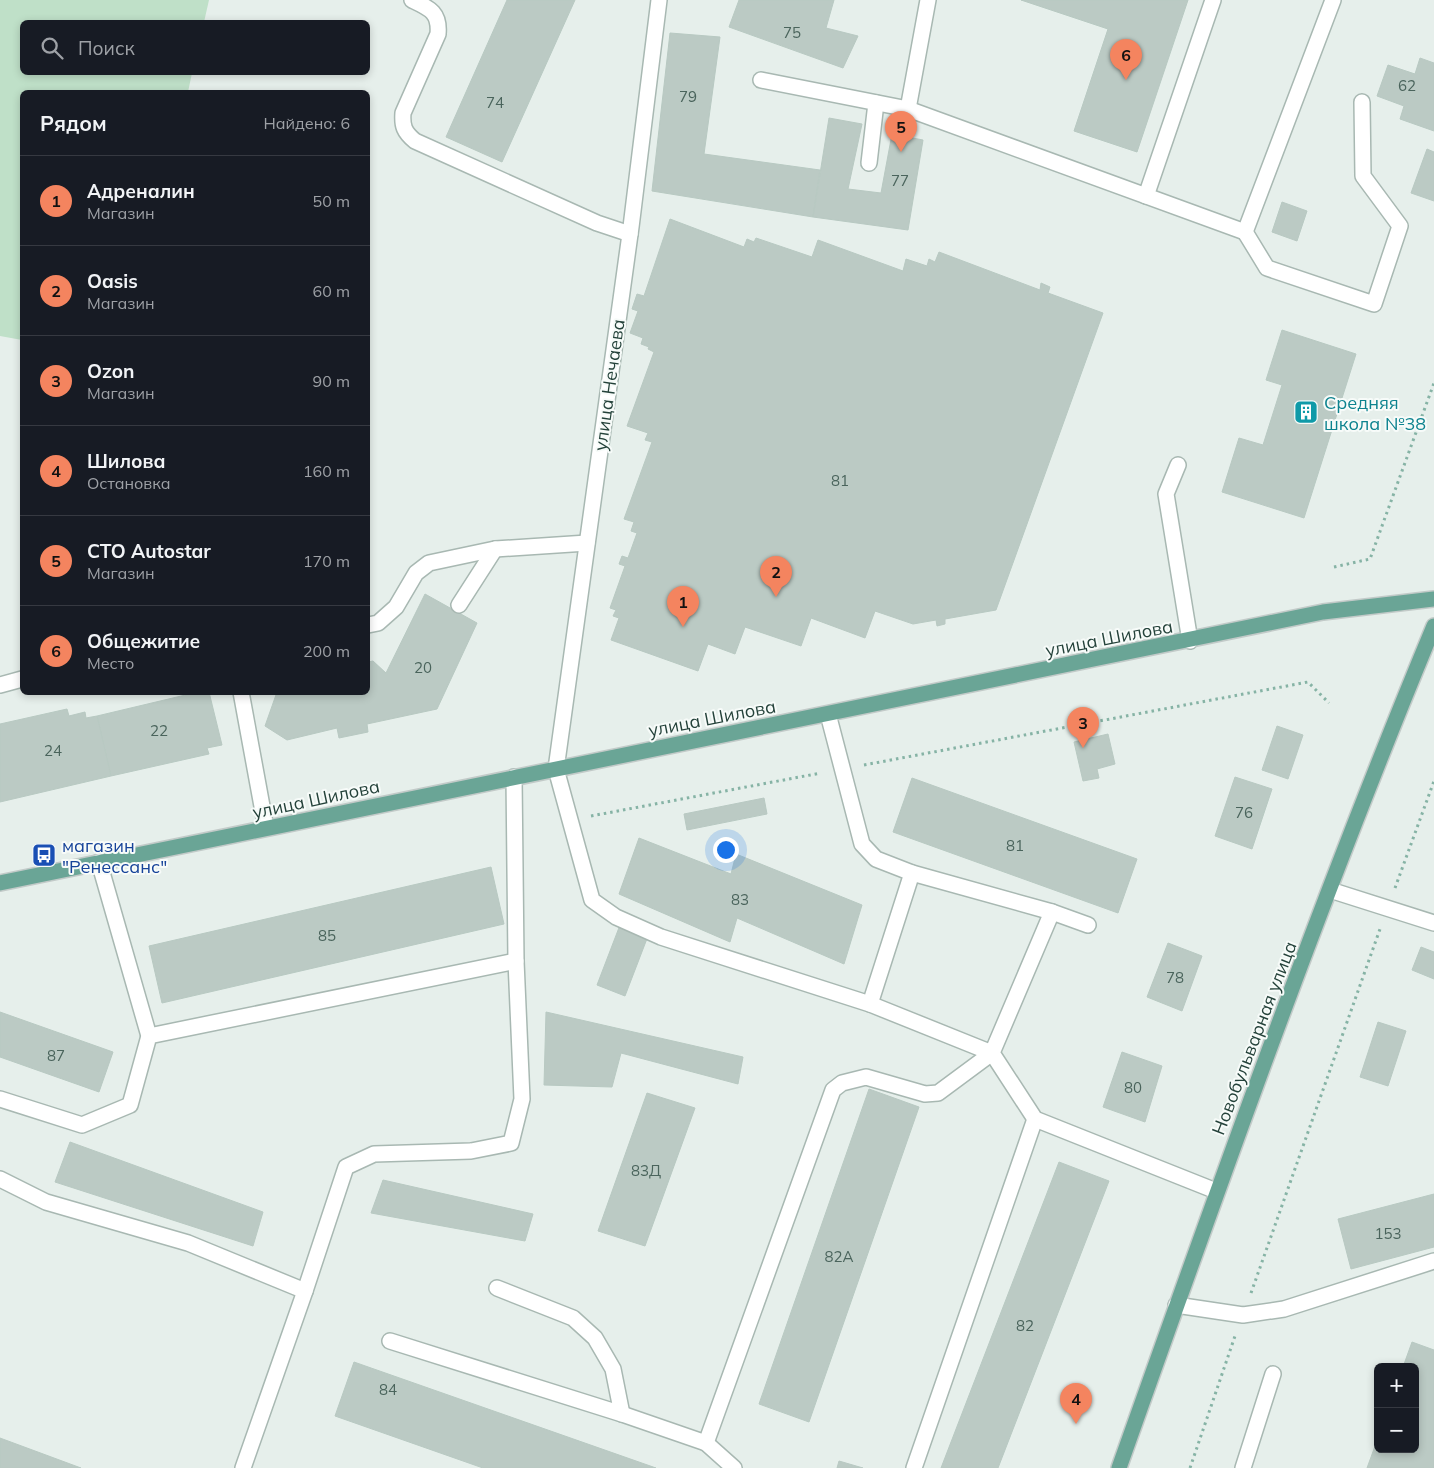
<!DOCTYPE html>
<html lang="ru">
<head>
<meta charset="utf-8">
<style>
	:root { --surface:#171b24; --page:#20242c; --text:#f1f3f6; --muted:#9ea1a6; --line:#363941; --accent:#f4845f }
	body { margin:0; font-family:Mulish,sans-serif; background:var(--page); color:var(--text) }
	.controls { position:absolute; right:15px; bottom:15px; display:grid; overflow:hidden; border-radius:8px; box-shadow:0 2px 8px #0003 }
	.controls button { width:45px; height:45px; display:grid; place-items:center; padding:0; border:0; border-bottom:1px solid var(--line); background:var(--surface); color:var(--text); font:25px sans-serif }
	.you { position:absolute; left:725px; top:849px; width:18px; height:18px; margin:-12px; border:4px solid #fff; border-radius:50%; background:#1a73e8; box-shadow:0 0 0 8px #1a73e833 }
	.badge { display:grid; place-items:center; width:32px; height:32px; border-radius:50%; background:var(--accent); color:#111; font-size:16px; font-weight:700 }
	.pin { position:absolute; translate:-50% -41px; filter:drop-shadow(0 1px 2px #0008) }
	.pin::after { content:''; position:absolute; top:26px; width:18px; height:15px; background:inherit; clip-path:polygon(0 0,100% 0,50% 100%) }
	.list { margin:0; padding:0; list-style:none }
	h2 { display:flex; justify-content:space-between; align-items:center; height:65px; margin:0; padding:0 20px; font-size:21px }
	h2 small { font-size:16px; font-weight:400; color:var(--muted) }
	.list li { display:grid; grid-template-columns:32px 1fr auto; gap:15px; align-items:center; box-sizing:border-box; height:90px; padding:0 20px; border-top:1px solid var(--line) }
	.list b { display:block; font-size:19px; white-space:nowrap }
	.list p { margin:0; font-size:16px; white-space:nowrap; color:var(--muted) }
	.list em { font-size:16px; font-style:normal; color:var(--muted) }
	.icon { flex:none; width:28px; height:28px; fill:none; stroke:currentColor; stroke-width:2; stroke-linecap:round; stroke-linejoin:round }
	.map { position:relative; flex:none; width:1434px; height:1468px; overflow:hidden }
	.search { position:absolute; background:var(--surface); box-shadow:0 2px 8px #0003; left:20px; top:20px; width:350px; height:55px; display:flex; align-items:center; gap:12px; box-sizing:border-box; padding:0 18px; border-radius:8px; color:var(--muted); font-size:19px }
	.panel { position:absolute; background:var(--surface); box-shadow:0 2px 8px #0003; left:20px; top:90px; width:350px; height:605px; border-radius:8px }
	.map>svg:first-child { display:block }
</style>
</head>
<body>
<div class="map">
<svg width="1434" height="1468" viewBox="0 0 1434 1468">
	<rect width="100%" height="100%" fill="#e6efeb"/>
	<path fill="#bfe0c8" d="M0,0h209l-5,22h-182v50l170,1 -4,19h-166v248l-22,-4z"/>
	<g fill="#bbcac4" stroke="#b8c9c2">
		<path d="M507,0h68l-73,162 -56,-25z"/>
		<path d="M739,0h95l-8,28 32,8 -15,32 -114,-41z"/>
		<path d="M1021,0h167l-51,152 -63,-21 34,-102z"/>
		<path d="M670,33l50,4 -16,117 116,16 -7,47 -161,-26z"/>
		<path d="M1420,58l14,5v68l-34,-12 4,-13 -27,-10 11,-31 27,9z"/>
		<path d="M829,118l33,6 -14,65 33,4 11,-59 31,6 -15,90 -95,-13z"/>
		<path d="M1427,149l7,3v49l-23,-8z"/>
		<path d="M1282,202l25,9 -10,30 -25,-9z"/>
		<path d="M670,219l74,28 3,-8 7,3 2,-4 56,19 6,-17 85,31 3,-12 21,7 2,-7 6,3 4,-10 101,38 1,-7 9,4 -2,6 55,20 -107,297 -51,9v5l-8,2 -1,-6 -23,4 -38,-13 -10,27 -54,-20 -10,28 -56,-19 -10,27 -27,-10 -10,27 -87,-31 8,-22 -6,-2 3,-6 -6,-2 15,-42 -6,-2 3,-8 6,2 9,-25 -6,-2 3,-9 -10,-3 28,-77 -7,-2 3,-7 -21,-7 27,-74 -6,-3 1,-2 -8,-3 2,-6 -13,-5 8,-22 -6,-2 5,-15 7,2z"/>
		<path d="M1282,330l74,24 -52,164 -82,-26 17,-54 24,7 19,-60 -16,-5z"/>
		<path d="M425,594l52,29 -40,86 -70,15 1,8 -29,6 -2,-10 -50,12 -22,-14 12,-34h91v-30l5,-1 13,12z"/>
		<path d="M198,692h11l13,53 -15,3 2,6 -98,22 -14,-60z"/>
		<path d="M67,709l2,7 16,-4 1,6 11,-2 14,60 -111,26v-78z"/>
		<path d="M1277,726l26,9 -15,44 -26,-9z"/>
		<path d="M1108,734l7,30 -18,5 2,9 -16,3 -9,-39z"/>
		<path d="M1235,777l37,12 -20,60 -37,-13z"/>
		<path d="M912,778l225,81 -19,54 -225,-81z"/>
		<path d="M764,798l3,16 -80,16 -3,-16z"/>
		<path d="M639,838l92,36 5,-20 126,51 -18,59 -107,-46 -7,24 -111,-48z"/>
		<path d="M491,867l13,57 -342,79 -13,-57z"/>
		<path d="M620,925l28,11 -23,60 -28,-11z"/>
		<path d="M1168,943l34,13 -20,55 -35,-14z"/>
		<path d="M1421,947l13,5v27l-22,-9z"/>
		<path d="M0,1012l113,40 -14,40 -99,-35z"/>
		<path d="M546,1012l197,45 -5,27 -117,-31 -9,34 -68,-2z"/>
		<path d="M1378,1022l28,9 -18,55 -28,-9z"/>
		<path d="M1122,1052l40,14 -17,56 -42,-15z"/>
		<path d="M869,1089l50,18 -110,315 -50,-18z"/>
		<path d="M647,1093l48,15 -50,138 -47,-15z"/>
		<path d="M70,1142l193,70 -10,34 -198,-64z"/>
		<path d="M1059,1162l50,19 -111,287h-57z"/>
		<path d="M383,1180l150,34 -8,27 -154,-28z"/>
		<path d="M1434,1194v53l-83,22 -13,-50z"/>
		<path d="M1412,1342l22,8v118h-67l11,-30v11h37v-82h-12z"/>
		<path d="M354,1362l302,106h-173l-148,-52z"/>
		<path d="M0,1438l81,30h-81z"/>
		<path d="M839,1461l24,7h-26z"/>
	</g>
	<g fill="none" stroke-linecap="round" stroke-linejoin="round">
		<g stroke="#a8b8b2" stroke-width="18">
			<g id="minor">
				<path d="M412,0c17,8 28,12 26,34l-35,79c-1,13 1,19 12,28l182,82 33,11"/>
				<path d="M659,0l-28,227 -75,542 36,131 24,17 45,20 209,67 42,-131"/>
				<path d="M761,80l147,29 337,123 88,-232"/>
				<path d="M908,109l20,-109"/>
				<path d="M869,163l7,-60"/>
				<path d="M1146,196l67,-196"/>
				<path d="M1245,232l22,36 107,36 26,-78 -37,-50 -1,-74"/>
				<path d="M1178,465l-12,29 24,147"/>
				<path d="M459,605l36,-56"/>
				<path d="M368,625l10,-2 18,-16 20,-34 13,-10 66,-14 92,-6"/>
				<path d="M0,685l22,-6"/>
				<path d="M241,692l25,136"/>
				<path d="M828,714l34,130 14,15 36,14 140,39 36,13"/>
				<path d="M99,862l50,174"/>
				<path d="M1330,890l104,33"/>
				<path d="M1052,912l-60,141 43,66 181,72"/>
				<path d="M870,1004l122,49"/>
				<path d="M0,1099l82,26 48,-20 19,-69 367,-75"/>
				<path d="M0,1179l46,23 142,41 117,48"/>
				<path d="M497,1288l76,30 22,20 18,31 9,45"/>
				<path d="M1176,1305l67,10 41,-6 150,-48"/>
				<path d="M390,1341l232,73 84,29 28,25"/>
				<path d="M706,1443l127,-353 9,-7 24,-6 59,17 13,-1 54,-40"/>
				<path d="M243,1468l62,-177 41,-124 28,-13 97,-3 40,-8 11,-44 -6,-138 -2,-184"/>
				<path d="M914,1468l121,-349"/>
				<path d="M1243,1468l30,-94"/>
			</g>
		</g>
		<g stroke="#c2cac8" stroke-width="18">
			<g id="major">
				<path d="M0,883l1323,-271 111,-13"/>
				<path d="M1119,1468c100,-282 200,-565 315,-842"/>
			</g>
		</g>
		<g stroke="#86b3a5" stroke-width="3" stroke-dasharray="2.5 4" stroke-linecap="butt">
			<path d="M1334,567l36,-8 64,-176"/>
			<path d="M864,765l444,-83 21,21"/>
			<path d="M591,816l230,-43"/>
			<path d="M1395,888l39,-107"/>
			<path d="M1251,1293l129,-364"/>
			<path d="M1190,1468l45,-132"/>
		</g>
		<use href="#minor" stroke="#fff" stroke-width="15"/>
		<use href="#major" stroke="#6aa596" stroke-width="15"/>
	</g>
	<defs>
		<g id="building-square" transform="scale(1.25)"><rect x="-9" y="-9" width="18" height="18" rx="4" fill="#0f9aa8" stroke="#f7fbf9"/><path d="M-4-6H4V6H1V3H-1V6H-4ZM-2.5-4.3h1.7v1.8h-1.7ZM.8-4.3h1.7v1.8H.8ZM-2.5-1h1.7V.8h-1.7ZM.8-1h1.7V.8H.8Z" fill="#fff"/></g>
		<g id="bus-square" transform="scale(1.25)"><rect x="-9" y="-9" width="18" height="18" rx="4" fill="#1a4fb4" stroke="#f7fbf9"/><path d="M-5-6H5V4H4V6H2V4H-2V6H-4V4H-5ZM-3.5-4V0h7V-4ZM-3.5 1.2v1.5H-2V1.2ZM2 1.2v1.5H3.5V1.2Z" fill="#fff"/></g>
	</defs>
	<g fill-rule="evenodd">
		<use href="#building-square" x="1306" y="412"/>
		<use href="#bus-square" x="44" y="855"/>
	</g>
	<g text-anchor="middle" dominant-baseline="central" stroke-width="4" stroke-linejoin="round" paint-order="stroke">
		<g font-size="15" fill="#4a645c">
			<text x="792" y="32">75</text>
			<text x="1407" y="85">62</text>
			<text x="688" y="96">79</text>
			<text x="495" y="102">74</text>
			<text x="900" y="180">77</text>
			<text x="840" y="480">81</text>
			<text x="423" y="667">20</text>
			<text x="159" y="730">22</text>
			<text x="53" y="750">24</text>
			<text x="1244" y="812">76</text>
			<text x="1015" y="845">81</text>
			<text x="740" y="899">83</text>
			<text x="327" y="935">85</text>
			<text x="1175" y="977">78</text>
			<text x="56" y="1055">87</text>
			<text x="1133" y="1087">80</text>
			<text x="646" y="1170">83Д</text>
			<text x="1388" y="1233">153</text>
			<text x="839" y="1256">82А</text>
			<text x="1025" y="1325">82</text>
			<text x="388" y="1389">84</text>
		</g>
		<g font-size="18" fill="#24423a" stroke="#f7fbf9">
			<text transform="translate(609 385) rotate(-82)">улица Нечаева</text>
			<text transform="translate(1109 638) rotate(-11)">улица Шилова</text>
			<text transform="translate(712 718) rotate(-11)">улица Шилова</text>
			<text transform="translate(316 799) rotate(-12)">улица Шилова</text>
			<text transform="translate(1254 1038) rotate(-69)">Новобульварная улица</text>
		</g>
		<g font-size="18" fill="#0d838f" stroke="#f7fbf9" text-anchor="start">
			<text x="1324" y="402">Средняя<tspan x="1324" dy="21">школа №38</tspan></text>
		</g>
		<g font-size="18" fill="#164399" stroke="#f7fbf9" text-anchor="start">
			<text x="62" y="845">магазин<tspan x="62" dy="21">"Ренессанс"</tspan></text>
		</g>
	</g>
</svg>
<div class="controls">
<button>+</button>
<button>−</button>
</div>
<div class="you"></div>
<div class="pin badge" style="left:683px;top:627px">1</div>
<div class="pin badge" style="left:776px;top:597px">2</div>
<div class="pin badge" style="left:1083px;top:748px">3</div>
<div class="pin badge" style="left:1076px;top:1424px">4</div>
<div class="pin badge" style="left:901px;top:152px">5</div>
<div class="pin badge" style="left:1126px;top:80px">6</div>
<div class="search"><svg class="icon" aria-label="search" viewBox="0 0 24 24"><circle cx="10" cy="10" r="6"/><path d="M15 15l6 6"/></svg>Поиск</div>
<section class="panel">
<h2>Рядом<small>Найдено: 6</small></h2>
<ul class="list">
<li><span class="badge">1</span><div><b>Адреналин</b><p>Магазин</p></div><em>50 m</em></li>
<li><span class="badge">2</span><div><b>Oasis</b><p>Магазин</p></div><em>60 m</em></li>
<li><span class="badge">3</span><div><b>Ozon</b><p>Магазин</p></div><em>90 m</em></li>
<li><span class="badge">4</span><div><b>Шилова</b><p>Остановка</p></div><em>160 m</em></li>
<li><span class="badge">5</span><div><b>СТО Autostar</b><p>Магазин</p></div><em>170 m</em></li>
<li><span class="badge">6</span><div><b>Общежитие</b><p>Место</p></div><em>200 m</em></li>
</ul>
</section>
</div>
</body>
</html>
